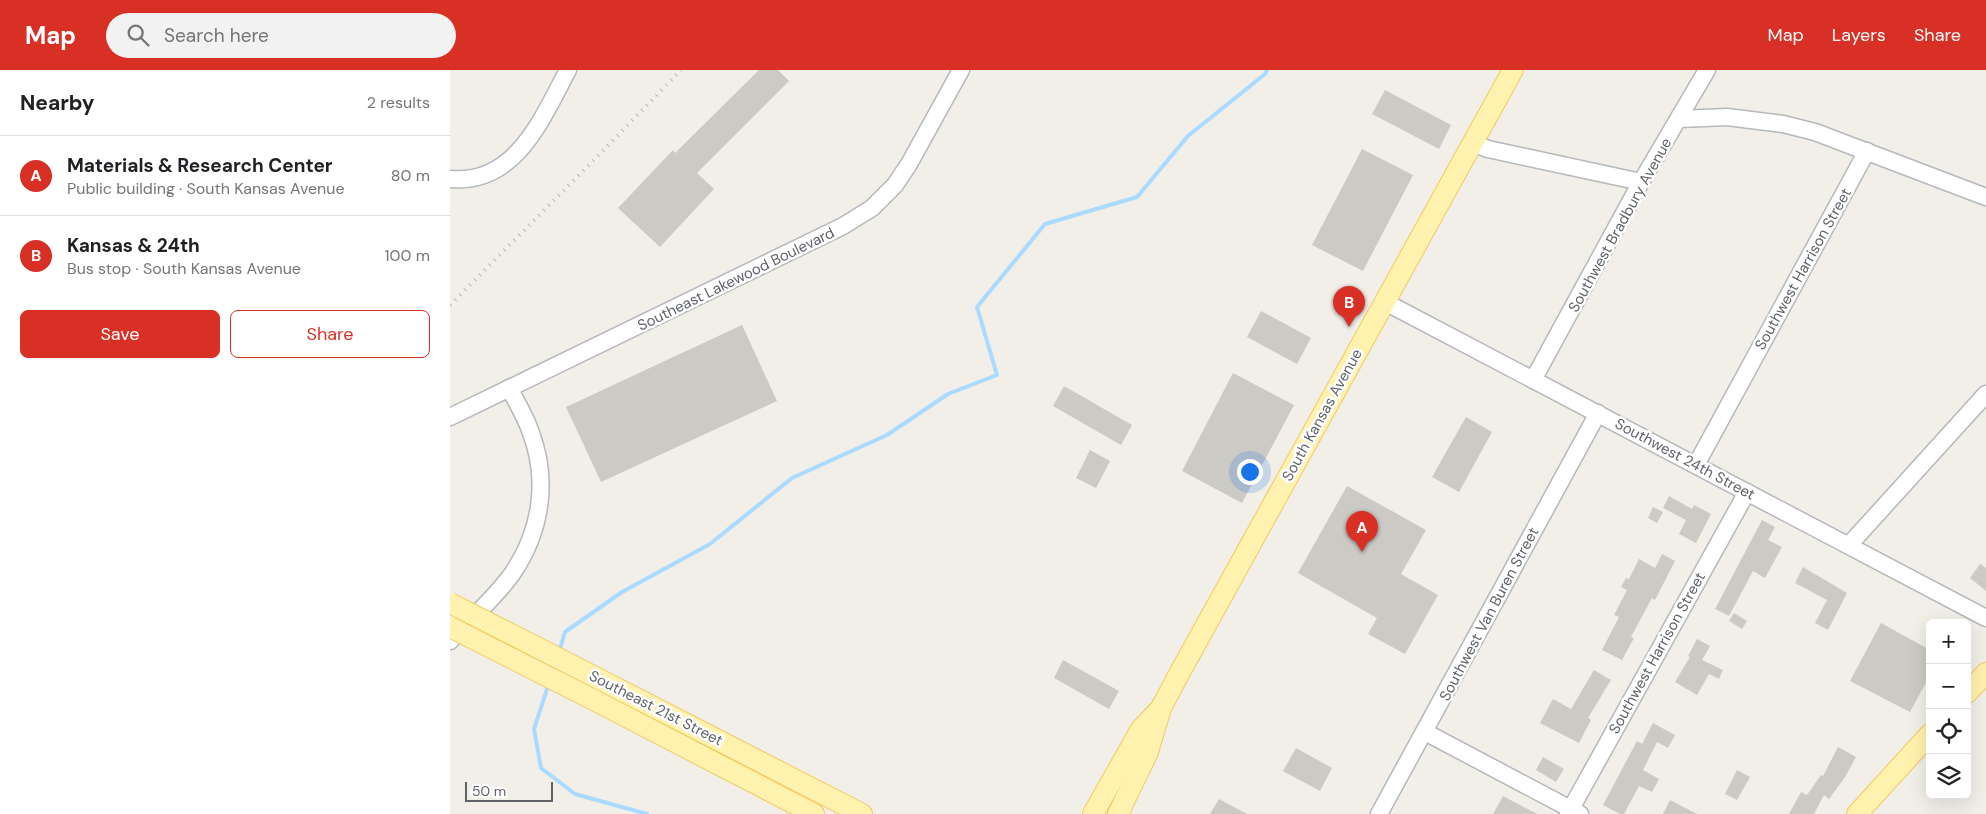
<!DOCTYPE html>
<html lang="en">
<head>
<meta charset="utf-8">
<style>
	:root { --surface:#fff; --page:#f2f2f2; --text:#202124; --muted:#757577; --line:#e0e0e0; --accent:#d93025 }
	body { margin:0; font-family:"DM Sans",sans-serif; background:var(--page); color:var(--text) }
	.controls { position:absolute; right:15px; bottom:15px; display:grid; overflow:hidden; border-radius:8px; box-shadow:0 5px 20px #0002 }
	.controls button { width:45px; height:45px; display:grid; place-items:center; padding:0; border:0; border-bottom:1px solid var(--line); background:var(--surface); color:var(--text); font:25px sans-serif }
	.scale { position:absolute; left:15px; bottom:12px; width:88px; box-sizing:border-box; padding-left:5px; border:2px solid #5f6368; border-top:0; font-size:14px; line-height:18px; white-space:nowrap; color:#5f6368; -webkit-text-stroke:4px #fff; paint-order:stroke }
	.you { position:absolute; left:799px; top:401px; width:18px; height:18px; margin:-12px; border:4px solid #fff; border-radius:50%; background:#1a73e8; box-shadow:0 0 0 8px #1a73e833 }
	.badge { display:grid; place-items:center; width:32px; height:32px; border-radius:50%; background:var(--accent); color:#fff; font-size:16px; font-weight:700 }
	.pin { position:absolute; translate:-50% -41px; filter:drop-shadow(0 1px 2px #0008) }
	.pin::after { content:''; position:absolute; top:26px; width:18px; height:15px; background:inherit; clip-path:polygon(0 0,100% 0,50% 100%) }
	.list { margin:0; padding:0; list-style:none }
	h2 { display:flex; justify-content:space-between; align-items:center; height:65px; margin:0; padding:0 20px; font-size:21px }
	h2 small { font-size:16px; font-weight:400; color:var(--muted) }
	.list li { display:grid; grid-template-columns:32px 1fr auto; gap:15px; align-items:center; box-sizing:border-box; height:80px; padding:0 20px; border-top:1px solid var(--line) }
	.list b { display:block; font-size:19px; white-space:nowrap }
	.list p { margin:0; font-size:16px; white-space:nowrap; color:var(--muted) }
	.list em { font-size:16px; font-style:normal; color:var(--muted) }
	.actions { display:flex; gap:10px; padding:15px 20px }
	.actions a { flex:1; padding:11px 0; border:1px solid var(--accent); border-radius:8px; text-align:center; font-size:18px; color:var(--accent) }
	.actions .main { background:var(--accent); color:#fff }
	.icon { flex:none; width:28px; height:28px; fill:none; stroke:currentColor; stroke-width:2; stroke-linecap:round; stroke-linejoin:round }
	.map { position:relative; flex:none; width:1536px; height:744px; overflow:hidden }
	header { display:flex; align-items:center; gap:30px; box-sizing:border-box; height:70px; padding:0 25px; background:var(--accent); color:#fff }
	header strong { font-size:24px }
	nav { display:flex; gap:28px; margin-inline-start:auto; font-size:18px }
	.search { width:350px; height:45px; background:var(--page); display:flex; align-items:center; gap:12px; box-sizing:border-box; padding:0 18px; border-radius:28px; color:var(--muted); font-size:19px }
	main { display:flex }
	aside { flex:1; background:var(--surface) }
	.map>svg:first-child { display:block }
</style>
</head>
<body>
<header>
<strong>Map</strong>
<div class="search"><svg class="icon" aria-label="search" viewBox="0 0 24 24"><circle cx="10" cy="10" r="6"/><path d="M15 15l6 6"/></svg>Search here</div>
<nav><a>Map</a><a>Layers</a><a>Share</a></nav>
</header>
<main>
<aside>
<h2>Nearby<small>2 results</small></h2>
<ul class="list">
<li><span class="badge">A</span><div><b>Materials &amp; Research Center</b><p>Public building · South Kansas Avenue</p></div><em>80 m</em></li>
<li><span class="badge">B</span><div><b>Kansas &amp; 24th</b><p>Bus stop · South Kansas Avenue</p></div><em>100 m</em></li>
</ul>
<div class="actions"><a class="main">Save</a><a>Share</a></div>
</aside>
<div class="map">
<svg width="1536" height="744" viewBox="0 0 1536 744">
	<rect width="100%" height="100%" fill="#f1efe8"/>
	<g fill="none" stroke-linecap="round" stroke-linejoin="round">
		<g stroke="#aadaff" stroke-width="4">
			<path d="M109,582l6,-20 57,-40 88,-48 82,-66 95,-43 61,-41 49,-19 -20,-68 68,-83 92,-27 51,-61 77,-62 2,-4"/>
			<path d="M99,613l-15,46 7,39 34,26 72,20"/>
		</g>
	</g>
	<g fill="#cccac5">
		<path d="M309,0h19l11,11 -92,92 17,16 -54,58 -42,-39 55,-58 2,3z"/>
		<path d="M935,20l66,35 -12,24 -67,-35z"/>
		<path d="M912,79l51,26 -50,96 -51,-26z"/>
		<path d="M811,241l50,27 -14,26 -50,-27z"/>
		<path d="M292,255l35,76 -176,81 -35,-75z"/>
		<path d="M783,303l61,32 -52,98 -60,-32z"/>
		<path d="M614,316l68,39 -11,20 -68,-39z"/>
		<path d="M1016,347l26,15 -33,60 -27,-15z"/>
		<path d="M640,380l20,11 -14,27 -20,-10z"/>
		<path d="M897,416l79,44 -25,44 37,21 -33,59 -37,-20 9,-16 -79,-45z"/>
		<path d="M1219,426l23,13 2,-4 17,9 -15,29 -17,-9 7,-14 -23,-12z"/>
		<path d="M1203,437l10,5 -6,11 -9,-5z"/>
		<path d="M1312,450l13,7 -7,13 14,7 -17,31 -12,-7 -24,45 -14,-7z"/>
		<path d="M1212,484l13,7 -20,39 -3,-2 -21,39 3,1 -12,22 -20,-10 17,-33 -5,-2 13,-25 -6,-3 5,-9 3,1 10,-20 16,9z"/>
		<path d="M1530,494l6,4v23l-16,-13z"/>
		<path d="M1353,497l44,26 -19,37 -13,-7 12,-23 -32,-17z"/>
		<path d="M1284,543l13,8 -5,8 -13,-8z"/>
		<path d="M1431,553l49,27v25l-20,37 -60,-31z"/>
		<path d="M1247,569l13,7 -8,14 21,10 -4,9 -10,-5 -12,21 -22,-13 15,-25 -2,-1z"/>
		<path d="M613,590l56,31 -10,18 -55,-31z"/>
		<path d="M1144,600l17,10 -23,38 3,2 -12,23 -39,-20 13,-24 18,10z"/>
		<path d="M1203,653l22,12 -7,13 -11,-6 -14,28 16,9 -7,13 -13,-6 -15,28h-4l-17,-9 34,-64 5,3z"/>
		<path d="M1388,677l18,10 -11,20 -16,22 -5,-4 -10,19h-25l12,-22 6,3 14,-20 2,1z"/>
		<path d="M846,678l36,20 -12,23 -37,-20z"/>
		<path d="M1093,687l21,12 -8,13 -20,-12z"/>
		<path d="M1287,700l13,7 -13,23 -12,-6z"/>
		<path d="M1053,726l34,18h-44z"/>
		<path d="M769,729l28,15h-37z"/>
		<path d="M1220,730l27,14h-34z"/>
	</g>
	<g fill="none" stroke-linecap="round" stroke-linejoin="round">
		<g stroke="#b5b8bc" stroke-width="19">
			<g id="minor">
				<path d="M1230,49l47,-2 56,7 32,8 171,65"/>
				<path d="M1022,73l16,6 153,33"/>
				<path d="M0,109c66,6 92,-61 118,-109"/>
				<path d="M935,232l601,316"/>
				<path d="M1083,310l108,-198 66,-112"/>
				<path d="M0,347l393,-191 29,-18 23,-23 14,-21 52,-94"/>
				<path d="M1246,395l171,-314"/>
				<path d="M1399,475l137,-151"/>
				<path d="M0,571c20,-22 45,-43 62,-67 29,-42 37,-93 19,-141 -5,-16 -14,-30 -22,-45"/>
				<path d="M975,662l155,82"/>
				<path d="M929,744l219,-401"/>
				<path d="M1118,744l179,-322"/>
			</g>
		</g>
		<g stroke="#f2c960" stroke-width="22">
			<g id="major">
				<path d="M149,609l263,135"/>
				<path d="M1517,623l19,-20"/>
				<path d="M140,628l224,116"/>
				<path d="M643,744l48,-85 17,-18"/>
				<path d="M668,744l30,-62 13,-44 18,-34 334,-604"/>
				<path d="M1407,744l73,-80"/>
			</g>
		</g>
		<use href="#minor" stroke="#fff" stroke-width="16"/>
		<use href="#major" stroke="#fff2af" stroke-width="20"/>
		<path stroke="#b6b7b8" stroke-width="4" stroke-dasharray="1 6" stroke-linecap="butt" d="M0,235l145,-146 86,-89"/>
		<g stroke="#f2c960" stroke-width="22" stroke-linecap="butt">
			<g id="major-bridge">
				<path d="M0,533l149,76"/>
				<path d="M0,557l140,71"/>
			</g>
		</g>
		<use href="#major-bridge" stroke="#fff2af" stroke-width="20"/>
	</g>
	<g text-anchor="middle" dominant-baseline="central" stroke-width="5" stroke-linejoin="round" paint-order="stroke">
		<g font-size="15" fill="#5f6368" stroke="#fff">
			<text transform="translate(1170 155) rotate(-61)">Southwest Bradbury Avenue</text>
			<text transform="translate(1353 199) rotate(-61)">Southwest Harrison Street</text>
			<text transform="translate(286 209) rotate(-26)">Southeast Lakewood Boulevard</text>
			<text transform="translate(872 345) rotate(-61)">South Kansas Avenue</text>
			<text transform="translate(1235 389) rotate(28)">Southwest 24th Street</text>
			<text transform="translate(1039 544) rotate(-62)">Southwest Van Buren Street</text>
			<text transform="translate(1207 583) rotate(-61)">Southwest Harrison Street</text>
			<text transform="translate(206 638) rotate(27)">Southeast 21st Street</text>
		</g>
	</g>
</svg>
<div class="controls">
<button>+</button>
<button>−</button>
<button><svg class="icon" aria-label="locate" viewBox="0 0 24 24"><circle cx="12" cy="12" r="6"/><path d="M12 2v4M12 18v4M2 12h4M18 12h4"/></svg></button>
<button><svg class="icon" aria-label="layers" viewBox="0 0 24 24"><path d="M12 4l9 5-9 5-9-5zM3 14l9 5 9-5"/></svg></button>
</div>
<div class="scale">50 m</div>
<div class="you"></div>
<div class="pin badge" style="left:912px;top:482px">A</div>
<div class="pin badge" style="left:899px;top:257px">B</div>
</div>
</main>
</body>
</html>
